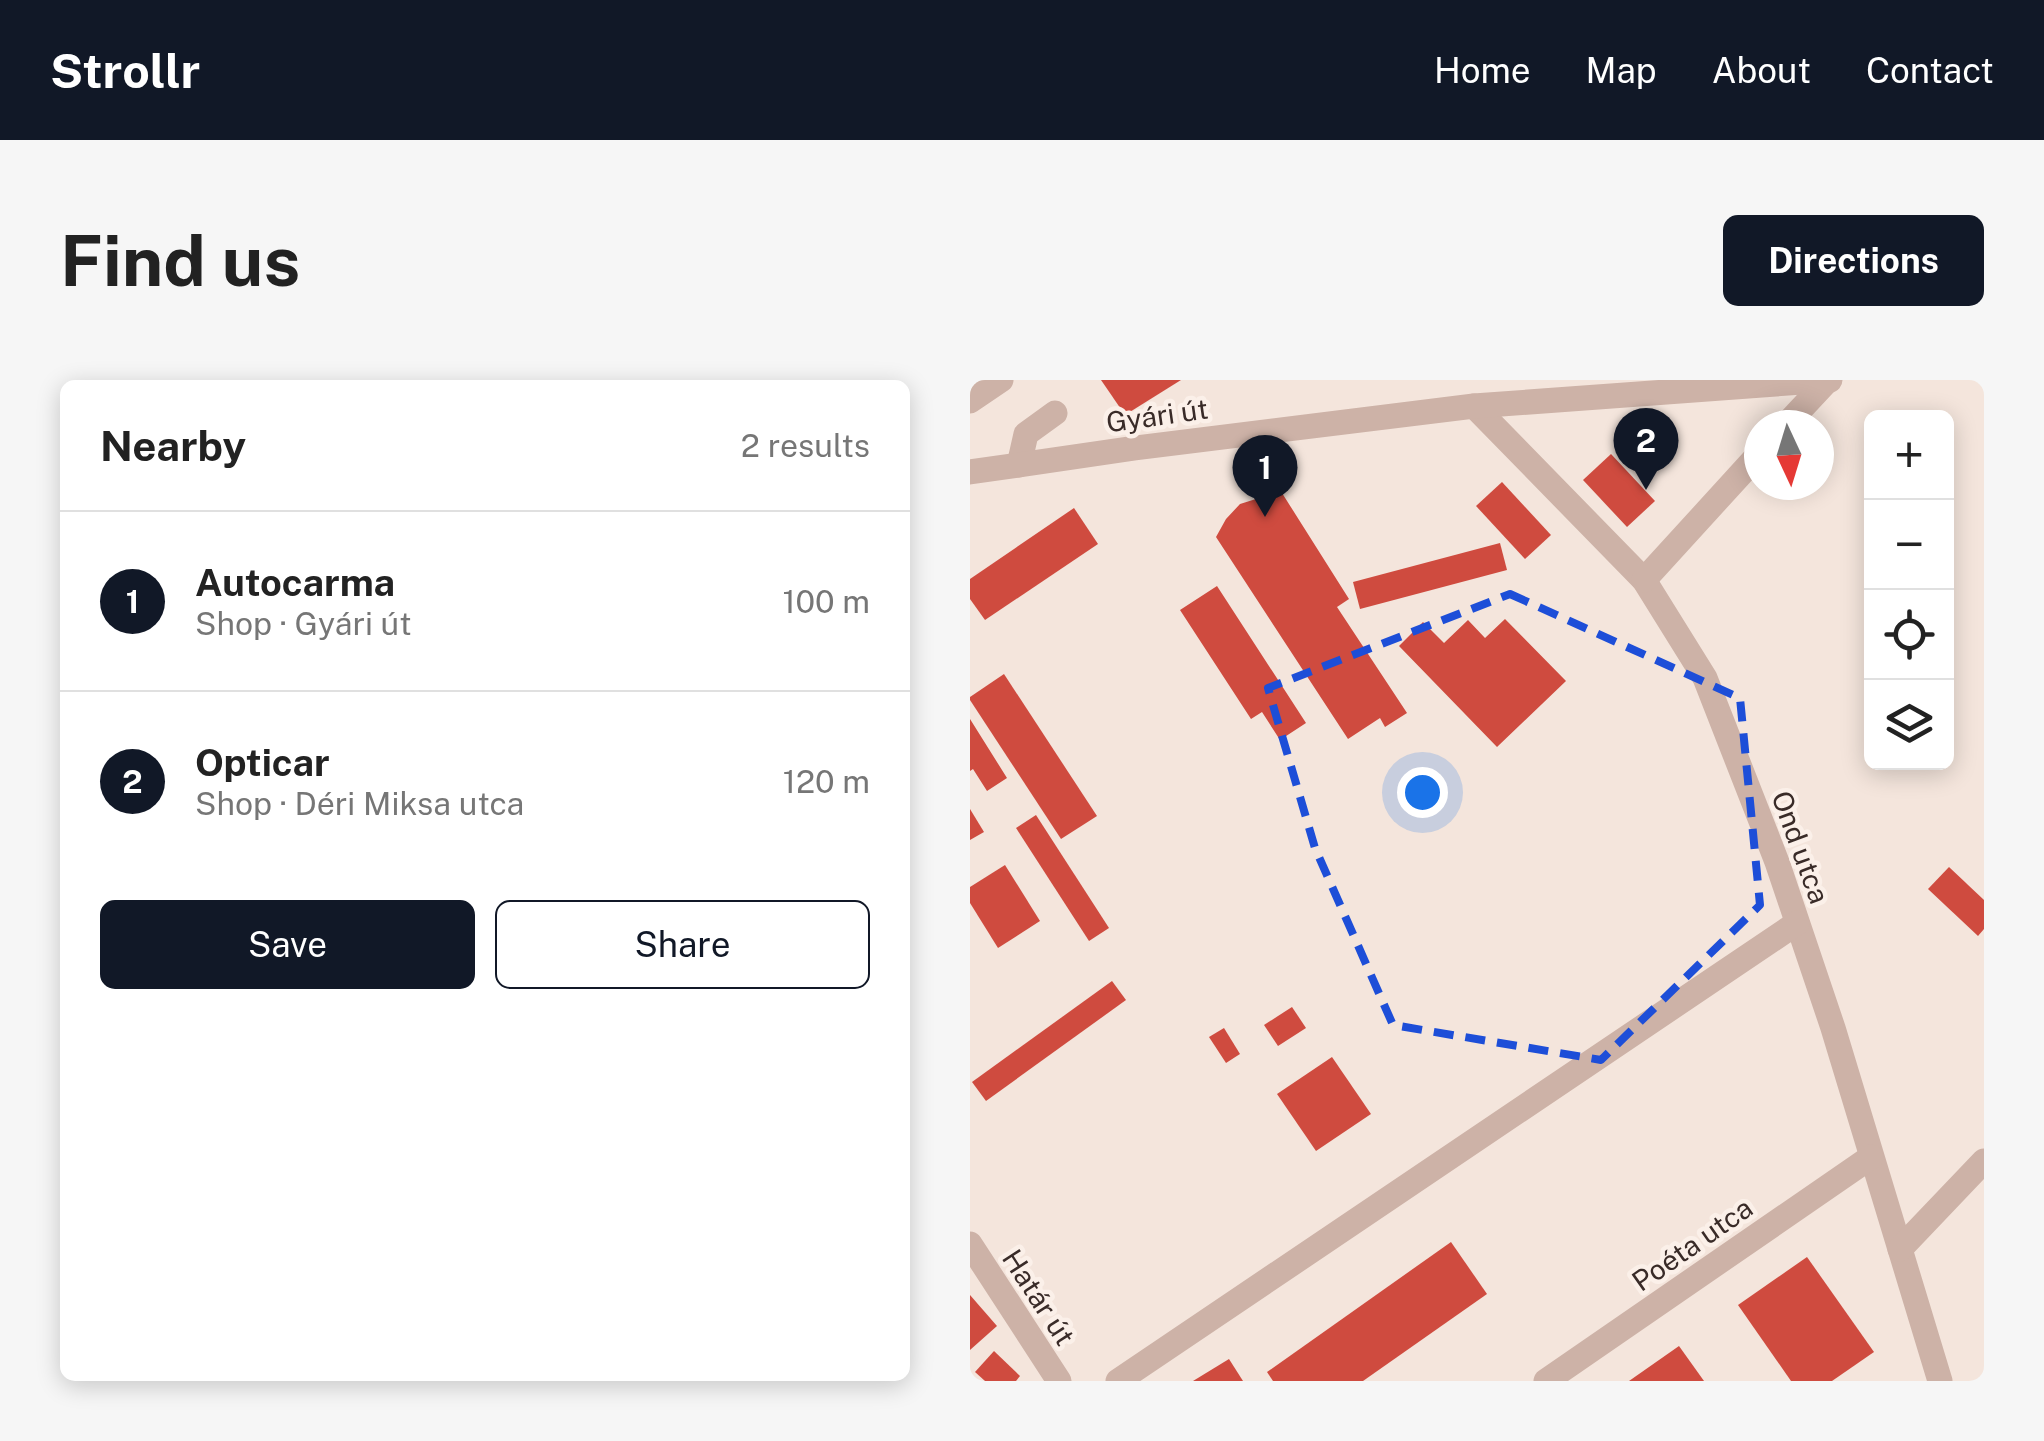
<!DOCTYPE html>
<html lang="en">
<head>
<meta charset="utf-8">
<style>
	:root { --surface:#fff; --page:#f6f6f6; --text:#222; --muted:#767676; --line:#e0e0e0; --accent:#111827 }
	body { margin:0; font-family:"Public Sans",sans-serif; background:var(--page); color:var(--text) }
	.controls { position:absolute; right:30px; top:30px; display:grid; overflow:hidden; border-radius:15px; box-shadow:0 5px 25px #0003 }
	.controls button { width:90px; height:90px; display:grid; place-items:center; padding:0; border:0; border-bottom:2px solid var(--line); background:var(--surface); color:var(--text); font:50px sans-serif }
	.compass { position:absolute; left:774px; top:30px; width:90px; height:90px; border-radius:50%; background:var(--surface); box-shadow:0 5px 25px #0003; rotate:176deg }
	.you { position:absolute; left:452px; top:412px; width:35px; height:35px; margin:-25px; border:8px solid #fff; border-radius:50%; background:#1a73e8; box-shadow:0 0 0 15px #1a73e833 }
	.badge { display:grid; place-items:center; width:65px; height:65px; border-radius:50%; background:var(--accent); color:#fff; font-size:32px; font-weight:700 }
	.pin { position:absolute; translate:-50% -82px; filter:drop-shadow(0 2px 5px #0008) }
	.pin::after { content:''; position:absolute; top:52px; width:35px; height:30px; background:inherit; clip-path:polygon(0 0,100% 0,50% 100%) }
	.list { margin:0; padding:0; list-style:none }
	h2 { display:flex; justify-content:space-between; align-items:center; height:130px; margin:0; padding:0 40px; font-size:42px }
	h2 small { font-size:32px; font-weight:400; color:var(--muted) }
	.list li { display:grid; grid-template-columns:65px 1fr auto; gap:30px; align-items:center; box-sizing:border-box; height:180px; padding:0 40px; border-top:2px solid var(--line) }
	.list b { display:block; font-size:38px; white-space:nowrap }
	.list p { margin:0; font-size:32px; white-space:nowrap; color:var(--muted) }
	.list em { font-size:32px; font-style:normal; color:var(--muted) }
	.actions { display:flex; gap:20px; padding:30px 40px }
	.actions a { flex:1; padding:22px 0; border:2px solid var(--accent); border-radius:15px; text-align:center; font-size:35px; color:var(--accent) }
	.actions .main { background:var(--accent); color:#fff }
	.icon { flex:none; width:55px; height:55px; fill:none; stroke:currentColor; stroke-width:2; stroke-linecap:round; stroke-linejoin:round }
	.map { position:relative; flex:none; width:1014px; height:1001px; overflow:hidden; border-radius:15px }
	header { display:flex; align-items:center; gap:60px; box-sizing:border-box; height:140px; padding:0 50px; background:var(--accent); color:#fff }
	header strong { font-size:48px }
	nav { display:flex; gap:55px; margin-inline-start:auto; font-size:35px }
	.intro { display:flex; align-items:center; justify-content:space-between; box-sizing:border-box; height:240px; padding:0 60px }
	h1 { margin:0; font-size:70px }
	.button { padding:25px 45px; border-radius:15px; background:var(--accent); color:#fff; font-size:35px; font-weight:700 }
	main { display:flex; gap:60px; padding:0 60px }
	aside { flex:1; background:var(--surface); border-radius:15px; box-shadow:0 5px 25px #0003 }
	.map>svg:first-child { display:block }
</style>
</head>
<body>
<header>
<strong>Strollr</strong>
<nav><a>Home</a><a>Map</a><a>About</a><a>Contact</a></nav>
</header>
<div class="intro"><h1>Find us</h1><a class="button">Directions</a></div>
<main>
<aside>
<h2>Nearby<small>2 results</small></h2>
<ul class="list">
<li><span class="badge">1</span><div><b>Autocarma</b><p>Shop · Gyári út</p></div><em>100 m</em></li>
<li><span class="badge">2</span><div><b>Opticar</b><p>Shop · Déri Miksa utca</p></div><em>120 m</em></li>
</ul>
<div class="actions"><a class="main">Save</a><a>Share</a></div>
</aside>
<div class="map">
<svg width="1014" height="1001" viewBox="0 0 1014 1001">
	<rect width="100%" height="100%" fill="#f4e5dc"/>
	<g fill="#cf4b3f">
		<path d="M131,0h80l-56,35z"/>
		<path d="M641,74l44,47 -28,26 -44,-47z"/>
		<path d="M532,102l49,53 -26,24 -49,-53z"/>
		<path d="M305,113h7l67,106 -12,8 70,106 -22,14 -5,-9 -32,21 -132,-202 10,-18 14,-15z"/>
		<path d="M104,128l24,36 -113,76 -15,-21v-20z"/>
		<path d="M530,163l7,27 -147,39 -7,-27z"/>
		<path d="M247,206l89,137 -26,17 -18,-28 -11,7 -71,-109z"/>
		<path d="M535,239l61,62 -69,66 -98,-101 24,-24 21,21 24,-23 17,18z"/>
		<path d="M34,294l93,142 -36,23 -91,-139v-3z"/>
		<path d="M0,339l37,59 -20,13 -14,-22 -3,2z"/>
		<path d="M0,429l14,23 -14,8z"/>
		<path d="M66,435l73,113 -20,13 -73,-113z"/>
		<path d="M35,485l35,56 -42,27 -28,-45v-16z"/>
		<path d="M979,487l35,33v29l-6,7 -50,-47z"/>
		<path d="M142,601l14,19 -140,101 -14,-19z"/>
		<path d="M322,627l14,21 -28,18 -14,-21z"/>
		<path d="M254,648l16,26 -14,9 -17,-26z"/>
		<path d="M362,677l39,57 -55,37 -39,-57z"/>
		<path d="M481,862l36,52 -124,87h-90l-6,-9z"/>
		<path d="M837,877l67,95 -42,29h-41l-53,-76z"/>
		<path d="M0,915l27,31 -27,24z"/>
		<path d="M709,966l25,35h-75z"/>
		<path d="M24,971l26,25 -4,5h-31l-10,-9z"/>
		<path d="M259,979l14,22h-50z"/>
	</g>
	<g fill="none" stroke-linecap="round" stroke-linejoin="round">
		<g stroke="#cdb2a7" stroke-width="25">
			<path d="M0,21l31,-21"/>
			<path d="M504,26l170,174 61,98 72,184 56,166 107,353"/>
			<path d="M816,45l42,-45"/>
			<path d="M49,85l7,-31 29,-21"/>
			<path d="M0,92l165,-24 339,-42 356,-26"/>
			<path d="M674,200l115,-126"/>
			<path d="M0,864l89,137"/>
			<path d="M930,869l84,-88"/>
			<path d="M148,1001l679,-458"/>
			<path d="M576,1001l325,-224"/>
		</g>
	</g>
	<path fill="none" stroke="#1d4ed8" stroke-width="8" stroke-dasharray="20 12" stroke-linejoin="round" d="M540,214l230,104 20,207 -159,155 -208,-35 -78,-177 -47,-160z"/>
	<g text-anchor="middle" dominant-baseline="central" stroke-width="9" stroke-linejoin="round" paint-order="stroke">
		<g font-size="28" fill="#392b28" stroke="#fbf0e9">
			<text transform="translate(187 35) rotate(-8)">Gyári út</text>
			<text transform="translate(831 467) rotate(70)">Ond utca</text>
			<text transform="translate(722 864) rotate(-35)">Poéta utca</text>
			<text transform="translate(69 917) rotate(57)">Határ út</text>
		</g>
	</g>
</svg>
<div class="controls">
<button>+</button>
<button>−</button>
<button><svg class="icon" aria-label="locate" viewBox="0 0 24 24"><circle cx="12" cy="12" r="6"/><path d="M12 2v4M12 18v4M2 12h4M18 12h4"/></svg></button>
<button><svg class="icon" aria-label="layers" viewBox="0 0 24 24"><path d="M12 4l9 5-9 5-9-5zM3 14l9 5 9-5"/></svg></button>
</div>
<svg class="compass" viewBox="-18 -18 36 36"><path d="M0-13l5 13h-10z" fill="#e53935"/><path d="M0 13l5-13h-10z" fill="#767676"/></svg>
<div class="you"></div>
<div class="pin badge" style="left:295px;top:137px">1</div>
<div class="pin badge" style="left:676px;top:110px">2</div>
</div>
</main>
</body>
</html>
